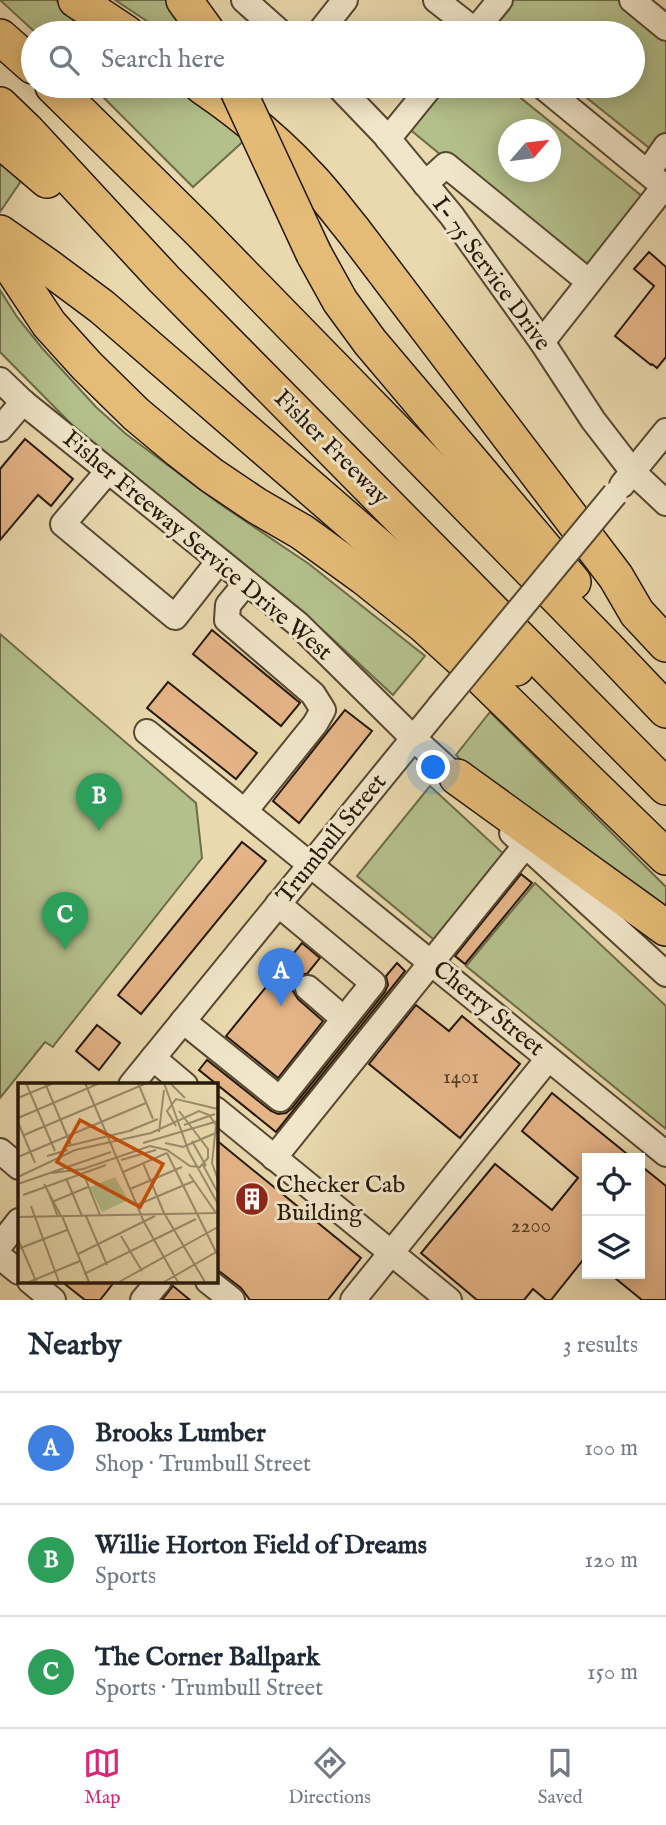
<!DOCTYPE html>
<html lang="en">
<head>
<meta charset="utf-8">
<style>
	:root { --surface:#fff; --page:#f6f6f7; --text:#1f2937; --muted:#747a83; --line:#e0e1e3; --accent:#db2777 }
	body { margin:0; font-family:"IM FELL English",serif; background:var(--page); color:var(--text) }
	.controls { position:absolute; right:21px; bottom:21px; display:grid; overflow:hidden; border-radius:0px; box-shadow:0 4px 18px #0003 }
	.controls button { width:63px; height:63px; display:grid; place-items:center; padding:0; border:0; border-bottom:2px solid var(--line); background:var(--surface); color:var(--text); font:35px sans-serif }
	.compass { position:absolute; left:498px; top:119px; width:63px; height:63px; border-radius:50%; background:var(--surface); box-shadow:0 4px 18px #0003; rotate:62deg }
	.you { position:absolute; left:434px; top:768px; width:24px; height:24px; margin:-18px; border:5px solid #fff; border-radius:50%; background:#1a73e8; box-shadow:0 0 0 10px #1a73e833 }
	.badge { display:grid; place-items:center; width:46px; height:46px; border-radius:50%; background:var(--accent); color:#fff; font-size:23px; font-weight:700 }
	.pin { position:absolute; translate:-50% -58px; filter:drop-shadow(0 2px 4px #0008) }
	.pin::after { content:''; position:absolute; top:37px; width:24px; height:21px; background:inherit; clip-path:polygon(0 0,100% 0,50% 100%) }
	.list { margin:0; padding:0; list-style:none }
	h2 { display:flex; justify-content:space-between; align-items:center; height:91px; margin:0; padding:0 28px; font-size:30px }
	h2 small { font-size:23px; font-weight:400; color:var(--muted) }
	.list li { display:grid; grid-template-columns:46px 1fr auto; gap:21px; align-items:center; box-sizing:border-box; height:112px; padding:0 28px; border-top:2px solid var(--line) }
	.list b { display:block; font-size:26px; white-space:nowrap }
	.list p { margin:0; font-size:23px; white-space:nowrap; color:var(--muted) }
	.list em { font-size:23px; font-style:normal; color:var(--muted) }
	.icon { flex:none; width:38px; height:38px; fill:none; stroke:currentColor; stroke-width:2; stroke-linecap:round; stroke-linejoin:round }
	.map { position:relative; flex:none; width:666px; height:1300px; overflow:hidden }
	.search { position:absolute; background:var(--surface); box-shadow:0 4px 18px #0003; left:21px; right:21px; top:21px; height:77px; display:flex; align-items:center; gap:18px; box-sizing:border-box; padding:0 24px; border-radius:38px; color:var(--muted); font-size:26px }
	.sheet { height:427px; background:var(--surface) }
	nav { display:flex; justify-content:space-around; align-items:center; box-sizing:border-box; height:98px; border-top:2px solid var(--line); background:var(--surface); font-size:19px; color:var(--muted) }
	nav a { display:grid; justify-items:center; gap:4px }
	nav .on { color:var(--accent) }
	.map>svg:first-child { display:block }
</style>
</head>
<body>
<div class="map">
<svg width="666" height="1300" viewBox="0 0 666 1300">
	<rect width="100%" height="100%" fill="#ead9ae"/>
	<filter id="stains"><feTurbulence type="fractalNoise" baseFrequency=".00286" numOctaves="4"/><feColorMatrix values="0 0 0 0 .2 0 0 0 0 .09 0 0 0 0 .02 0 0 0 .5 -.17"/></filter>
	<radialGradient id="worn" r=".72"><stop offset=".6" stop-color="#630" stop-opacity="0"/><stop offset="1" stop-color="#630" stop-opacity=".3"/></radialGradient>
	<g fill="#b4c08c" stroke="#6d6c4a" stroke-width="2" fill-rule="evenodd">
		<path d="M0,0h55l50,33h-69z"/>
		<path d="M115,0h60l24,33h-34z"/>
		<path d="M509,0h109l48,39v95l-13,17 -81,-65h61v-53h-126l-15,-12z"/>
		<path d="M92,86h89l67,51 -55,50z"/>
		<path d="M440,86h66l137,111 -61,74 -175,-144zM508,130h42v42h-42z"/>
		<path d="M0,159l21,22 -21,31z"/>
		<path d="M0,290l17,27 25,31 54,59 30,27 91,68 92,62 116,92 -32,39 -68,-63 -237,-191 -88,-89z"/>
		<path d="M0,634l196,169 6,55 -147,186 -2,3 -8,-5 -45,56z"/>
		<path d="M490,712l176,175v26l-191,-138 -19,-20z"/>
		<path d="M430,786l77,71 -69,86 -81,-67z"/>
		<path d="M535,883l131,123v123l-200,-163z"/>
	</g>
	<g fill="#e5b588" stroke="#261808" stroke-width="2">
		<path d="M649,252l17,15v90l-9,11 -5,-4 -1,1 -36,-29 39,-50 -20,-17z"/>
		<path d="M25,439l48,40 -22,27 -13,-11 -38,45v-71z"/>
		<path d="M212,630l88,73 -19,23 -88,-72z"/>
		<path d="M168,682l89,71 -21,26 -89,-71z"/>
		<path d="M345,710l27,21 -73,92 -26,-22z"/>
		<path d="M242,842l24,19 -125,153 -23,-19z"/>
		<path d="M521,874l11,9 -67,81 -10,-8z"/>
		<path d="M302,943l18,15 -13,16h-5l-6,5 -3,12 5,8 25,22 -45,57 -52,-42z"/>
		<path d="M397,963l8,8 -129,161 -77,-62 8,-10 64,51 7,3 8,-1 6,-5 93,-116 3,-7 -2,-9z"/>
		<path d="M416,1005l33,26 13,-15 58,48 -60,74 -91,-74z"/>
		<path d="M97,1025l23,18 -21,27 -23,-19z"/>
		<path d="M552,1093l80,65h-45v97l-36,45h-5l-13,-11 -9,11h-47l-56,-47 74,-89 57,46 26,-32 -56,-47z"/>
		<path d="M215,1139l146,119 -33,42h-78l-9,-12 -26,-20z"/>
		<path d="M640,1165l26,21v114h-24l-32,-26h30z"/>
		<path d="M61,1281h54l-15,19h-15z"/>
		<path d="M173,1286l17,14h-28z"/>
	</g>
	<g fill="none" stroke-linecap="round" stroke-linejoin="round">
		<g stroke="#574832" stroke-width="28">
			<g id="minor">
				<path d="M244,0l37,33"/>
				<path d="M436,0l42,33"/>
				<path d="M632,0l34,28"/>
				<path d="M319,33l26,-33"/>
				<path d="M473,33l27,-33"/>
				<path d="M338,86l47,49 67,81 90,126 51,78 40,52 33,31"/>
				<path d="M542,86l124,102"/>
				<path d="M388,139l43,-53"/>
				<path d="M648,172l18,-26"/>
				<path d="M425,184l21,-19 143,117"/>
				<path d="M542,342l122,-155"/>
				<path d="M0,380l23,22 275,222 116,115 53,48"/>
				<path d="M0,429l23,-27"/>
				<path d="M108,471l-45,53 112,93 44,-56"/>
				<path d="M622,485l44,-54"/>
				<path d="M147,732l519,422"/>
				<path d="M245,811l70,-87 8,-14 -10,-16 -86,-74 1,-15 18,-22"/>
				<path d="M512,833l154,141"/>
				<path d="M308,988l36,31"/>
				<path d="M183,1021l97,78 93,-116 -95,-79"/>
				<path d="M153,1058l32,27"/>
				<path d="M131,1085l308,-378"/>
				<path d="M215,1109l234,191"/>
				<path d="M0,1151l19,16"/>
				<path d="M274,1158l251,-312"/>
				<path d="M0,1245l19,-24"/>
				<path d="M0,1257l19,15"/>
				<path d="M30,1281l23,19"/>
				<path d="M208,1281l24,19"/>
				<path d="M143,1300l16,-19"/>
				<path d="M353,1300l195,-241"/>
			</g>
		</g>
		<g stroke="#261808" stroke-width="38">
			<g id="highway">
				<path d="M76,0l50,33"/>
				<path d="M184,0l24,33"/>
				<path d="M0,37l33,29"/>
				<path d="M53,86l147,145 406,416 60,63"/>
				<path d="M202,86c38,26 74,55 105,89 17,17 31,37 46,55l263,347 21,36 29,31"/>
				<path d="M0,105l26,25 138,149 502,508"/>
				<path d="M0,140l47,40"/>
				<path d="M0,233l47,33 55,41 396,343 18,18"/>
				<path d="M0,250l49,74 38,42 49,48 43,36 32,25 46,31 45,26 62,45 60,48 56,51 186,181"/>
				<path d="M314,254l26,47 30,41 203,240"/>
				<path d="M457,777l209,151"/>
			</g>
		</g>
		<use href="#minor" stroke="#f1e6ca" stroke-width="24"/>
		<use href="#highway" stroke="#e5bc77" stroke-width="35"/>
		<g stroke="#574832" stroke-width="28" stroke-linecap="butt">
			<path id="minor-bridge" d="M439,707l176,-213"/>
		</g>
		<g stroke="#261808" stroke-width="38" stroke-linecap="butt">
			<path id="highway-bridge" d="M236,86l78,168"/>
		</g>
		<use href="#minor-bridge" stroke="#f1e6ca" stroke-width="24"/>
		<use href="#highway-bridge" stroke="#e5bc77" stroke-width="35"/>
	</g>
	<defs>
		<g id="building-disc" transform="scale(1.75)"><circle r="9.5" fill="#8f2418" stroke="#f1e6ca"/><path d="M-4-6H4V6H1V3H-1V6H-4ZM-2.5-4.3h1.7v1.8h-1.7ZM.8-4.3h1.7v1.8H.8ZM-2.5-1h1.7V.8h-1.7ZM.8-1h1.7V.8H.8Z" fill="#fff"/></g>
	</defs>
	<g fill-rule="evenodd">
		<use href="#building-disc" x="252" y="1199"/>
	</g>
	<g text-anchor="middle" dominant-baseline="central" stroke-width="6" stroke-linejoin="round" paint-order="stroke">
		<g font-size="21" fill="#563f28">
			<text x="461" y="1077">1401</text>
			<text x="531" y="1226">2200</text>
		</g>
		<g font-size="24" fill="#261808" stroke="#f1e6ca">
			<text transform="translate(491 274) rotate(54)">I- 75 Service Drive</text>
			<text transform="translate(331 448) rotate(45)">Fisher Freeway</text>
			<text transform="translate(197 546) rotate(40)">Fisher Freeway Service Drive West</text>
			<text transform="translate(332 839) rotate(-51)">Trumbull Street</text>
			<text transform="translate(488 1009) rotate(39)">Cherry Street</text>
		</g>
		<g font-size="24" fill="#261808" stroke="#f1e6ca" text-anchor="start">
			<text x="276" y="1185">Checker Cab<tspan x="276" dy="28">Building</tspan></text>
		</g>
	</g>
	<g transform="translate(18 1083)">
		<rect width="200" height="200" fill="#ead9ae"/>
		<path d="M97,94l13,23 -26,12 -12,-25z" fill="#b4c08c"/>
		<path fill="none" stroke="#9c8c6c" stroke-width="2" d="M8,0l29,68M27,0l26,62M67,0l59,139 34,60M120,0l15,36M146,0l25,69 29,52M152,0l15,15M0,15l36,-15M0,35l82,-35M0,39l17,41M166,42l31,-11M158,43l-9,-15 9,-12 42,10M113,47l27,-11M141,49l5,-42M6,52l123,-52M174,58l14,25M125,60l75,-22M147,60l18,4 35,-15M46,64l69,-17M149,70l51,103M29,73l21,-6M0,74l128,-54M103,77l35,-10M125,80l21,50 41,69M185,82l15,28M105,89l44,-19M34,90l31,-4 67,-23 17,4 23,16 10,1 8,-9v-9l-29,-38M171,91l27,39M66,92l16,40M0,94l57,-27 76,-17 48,-22 10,4 7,10 -4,38 6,17M48,95l16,38M0,101l93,-32M26,101l17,32M112,106l52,-22M30,108l10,26M5,112l83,-30M34,119l36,-15M119,122l57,-24M13,123l28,76M44,133l27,66M68,133l21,49M0,134l200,-4M103,153l21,35M0,156l18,42M0,166l49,-19M60,171l77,-38M66,191l112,-55M11,199l51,-21M101,199l99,-55M146,199l54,-31"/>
		<path fill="#cb4f0b" fill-opacity="0.15" stroke="#cb4f0b" stroke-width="3.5" d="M62,37l83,44 -23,43 -83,-45z"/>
		<rect width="200" height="200" fill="none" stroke="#261808" stroke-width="3.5"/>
	</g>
	<rect width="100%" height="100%" filter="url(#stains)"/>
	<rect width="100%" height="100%" fill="url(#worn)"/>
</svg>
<div class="controls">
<button><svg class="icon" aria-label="locate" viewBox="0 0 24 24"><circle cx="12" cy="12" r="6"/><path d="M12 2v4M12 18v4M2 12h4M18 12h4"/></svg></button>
<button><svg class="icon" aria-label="layers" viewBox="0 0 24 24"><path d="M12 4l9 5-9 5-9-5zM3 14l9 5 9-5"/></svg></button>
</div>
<svg class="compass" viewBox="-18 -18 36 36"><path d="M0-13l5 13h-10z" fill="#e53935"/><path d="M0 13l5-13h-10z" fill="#747a83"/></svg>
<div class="you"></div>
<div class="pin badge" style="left:281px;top:1006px;background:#3f7fe0">A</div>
<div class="pin badge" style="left:99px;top:831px;background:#2e9e5b">B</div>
<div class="pin badge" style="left:65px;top:950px;background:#2e9e5b">C</div>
<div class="search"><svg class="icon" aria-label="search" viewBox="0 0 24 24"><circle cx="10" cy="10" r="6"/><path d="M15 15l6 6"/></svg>Search here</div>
</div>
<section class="sheet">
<h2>Nearby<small>3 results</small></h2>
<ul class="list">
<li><span class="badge" style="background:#3f7fe0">A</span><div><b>Brooks Lumber</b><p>Shop · Trumbull Street</p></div><em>100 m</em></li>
<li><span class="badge" style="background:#2e9e5b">B</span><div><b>Willie Horton Field of Dreams</b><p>Sports</p></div><em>120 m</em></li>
<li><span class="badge" style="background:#2e9e5b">C</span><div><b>The Corner Ballpark</b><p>Sports · Trumbull Street</p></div><em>150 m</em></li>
</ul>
</section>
<nav>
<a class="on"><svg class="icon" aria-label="map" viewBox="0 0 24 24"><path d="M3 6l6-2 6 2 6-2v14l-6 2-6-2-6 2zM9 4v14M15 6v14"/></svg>Map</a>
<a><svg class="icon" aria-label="directions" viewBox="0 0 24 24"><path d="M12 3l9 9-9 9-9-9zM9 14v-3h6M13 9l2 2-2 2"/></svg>Directions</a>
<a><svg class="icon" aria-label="saved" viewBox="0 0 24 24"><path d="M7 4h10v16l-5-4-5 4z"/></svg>Saved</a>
</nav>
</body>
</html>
